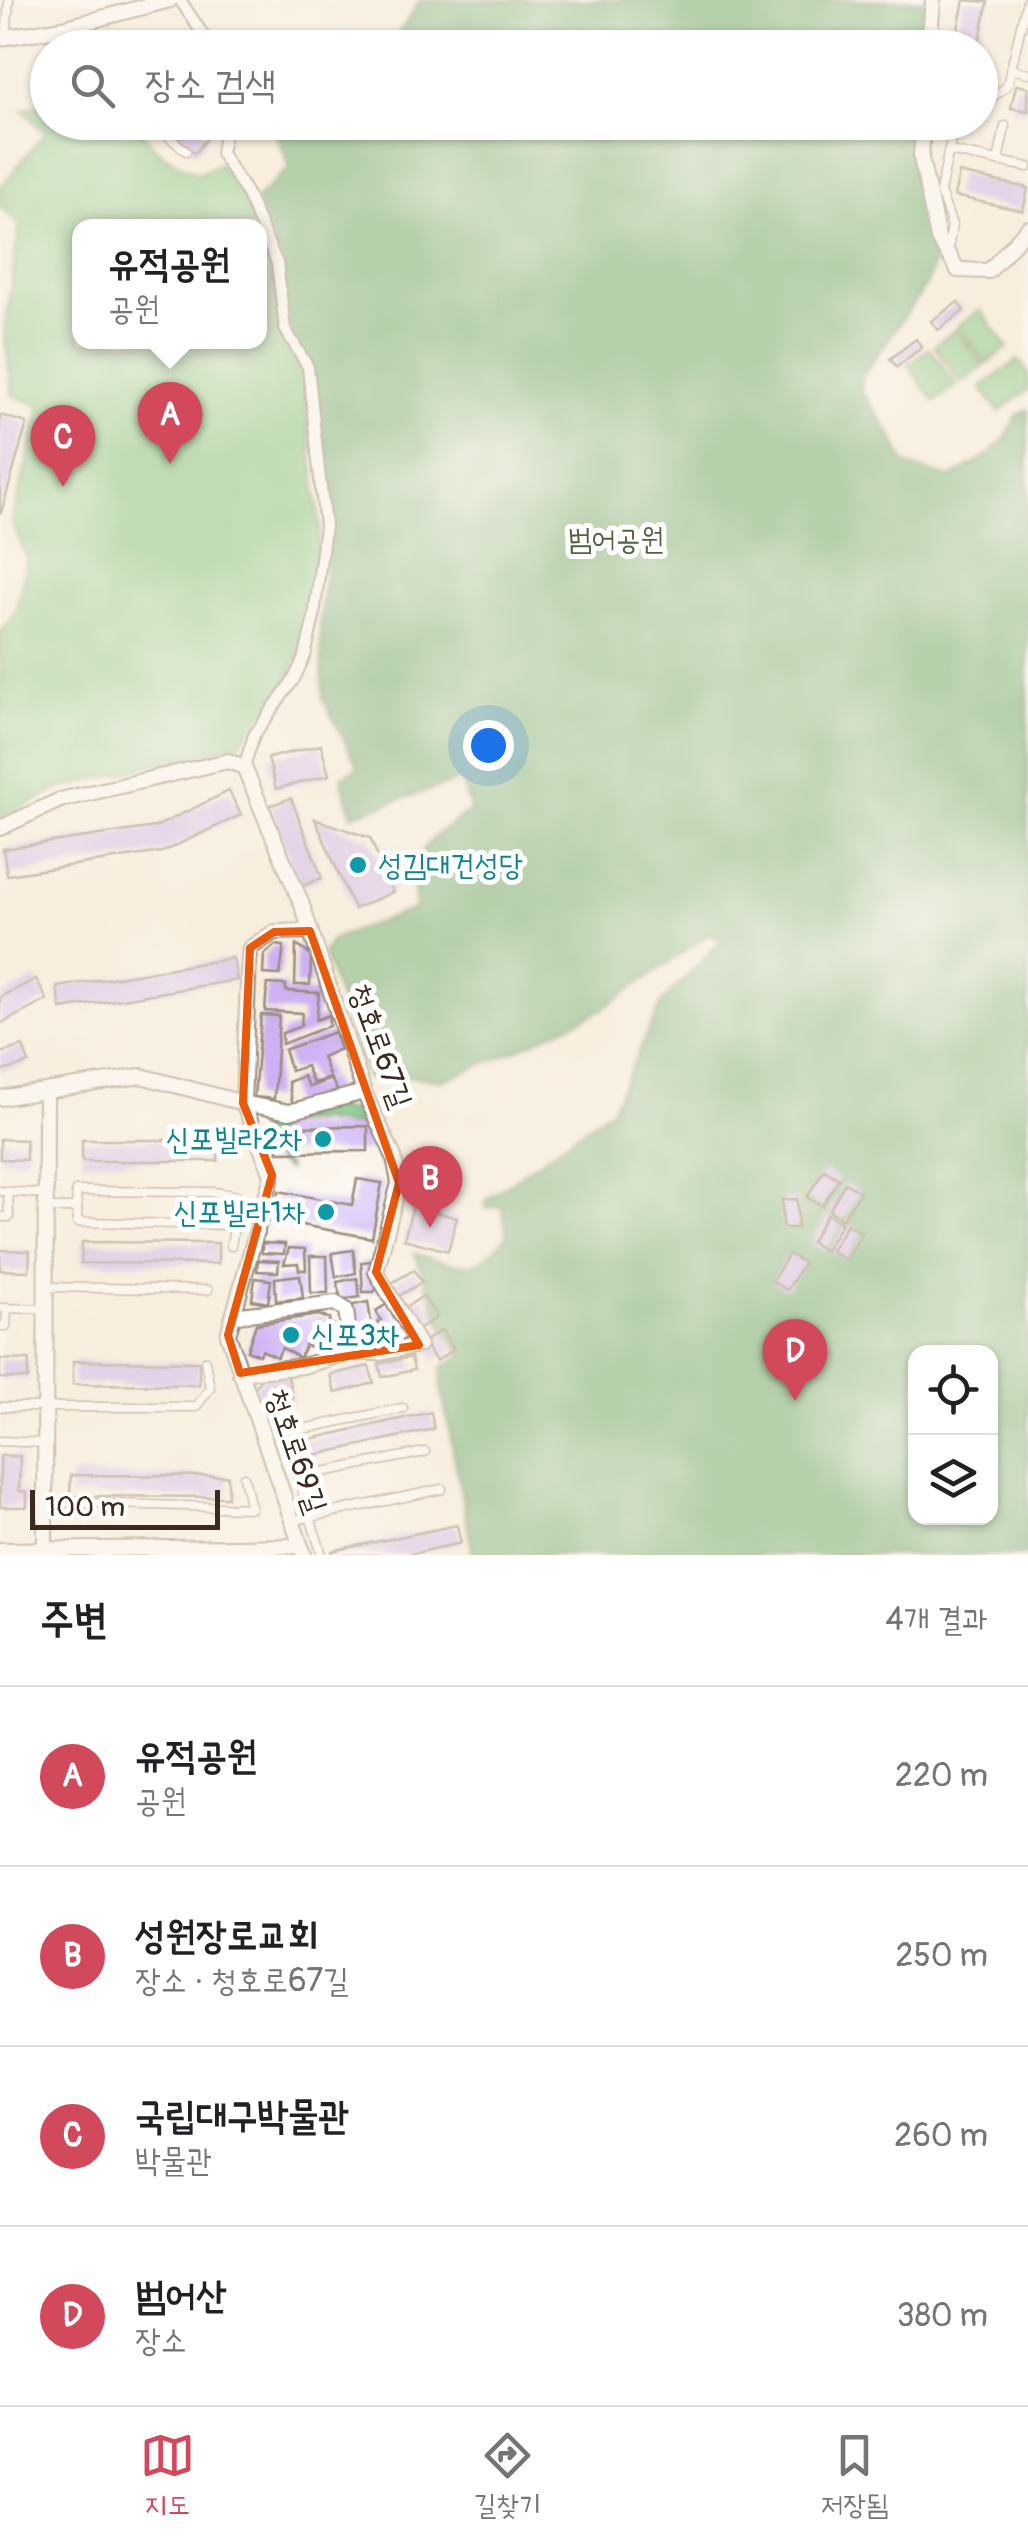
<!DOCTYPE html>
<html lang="ko">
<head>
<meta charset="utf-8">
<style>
	:root { --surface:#fff; --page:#f6f6f6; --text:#202124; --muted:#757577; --line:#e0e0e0; --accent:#d1495b }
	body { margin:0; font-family:Pangolin,"Poor Story",sans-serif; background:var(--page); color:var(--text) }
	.controls { position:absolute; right:30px; bottom:30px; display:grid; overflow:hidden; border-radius:20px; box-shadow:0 2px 8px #0004 }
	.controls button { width:90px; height:90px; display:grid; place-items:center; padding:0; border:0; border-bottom:2px solid var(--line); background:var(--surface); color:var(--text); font:50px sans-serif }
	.scale { position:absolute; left:30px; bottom:25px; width:190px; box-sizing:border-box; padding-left:10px; border:5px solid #3b2a1e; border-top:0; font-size:28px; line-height:35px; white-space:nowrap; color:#3b2a1e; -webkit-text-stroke:8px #fff; paint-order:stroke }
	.you { position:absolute; left:488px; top:745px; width:35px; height:35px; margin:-25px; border:8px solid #fff; border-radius:50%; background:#1a73e8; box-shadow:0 0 0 15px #1a73e833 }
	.badge { display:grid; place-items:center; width:65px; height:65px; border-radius:50%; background:var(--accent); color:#fff; font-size:32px; font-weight:700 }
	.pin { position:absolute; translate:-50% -82px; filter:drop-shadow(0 2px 5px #0008) }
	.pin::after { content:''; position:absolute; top:52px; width:35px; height:30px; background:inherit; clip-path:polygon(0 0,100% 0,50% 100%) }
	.popup { position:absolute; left:72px; top:219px; width:195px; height:130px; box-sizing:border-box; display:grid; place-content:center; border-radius:20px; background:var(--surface); filter:drop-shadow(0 2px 8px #0005); font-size:32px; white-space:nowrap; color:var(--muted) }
	.popup b { font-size:38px; color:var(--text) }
	.popup::after { content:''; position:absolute; left:50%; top:100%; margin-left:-20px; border:20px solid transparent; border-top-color:var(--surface) }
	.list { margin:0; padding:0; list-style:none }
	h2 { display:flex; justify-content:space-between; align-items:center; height:130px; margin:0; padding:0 40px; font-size:42px }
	h2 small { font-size:32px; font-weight:400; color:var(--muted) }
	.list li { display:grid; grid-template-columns:65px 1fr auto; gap:30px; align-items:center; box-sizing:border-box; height:180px; padding:0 40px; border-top:2px solid var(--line) }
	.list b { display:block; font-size:38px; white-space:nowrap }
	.list p { margin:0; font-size:32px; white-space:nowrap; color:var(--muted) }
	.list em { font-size:32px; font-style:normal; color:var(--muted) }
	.icon { flex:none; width:55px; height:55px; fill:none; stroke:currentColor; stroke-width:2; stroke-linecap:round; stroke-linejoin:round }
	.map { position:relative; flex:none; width:1028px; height:1555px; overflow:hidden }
	.search { position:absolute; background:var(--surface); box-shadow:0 2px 8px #0004; left:30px; right:30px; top:30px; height:110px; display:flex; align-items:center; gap:25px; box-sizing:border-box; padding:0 35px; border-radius:55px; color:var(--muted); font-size:38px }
	.sheet { height:850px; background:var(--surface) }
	nav { display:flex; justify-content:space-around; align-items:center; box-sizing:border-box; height:140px; border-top:2px solid var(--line); background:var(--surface); font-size:28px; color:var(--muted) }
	nav a { display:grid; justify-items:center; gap:5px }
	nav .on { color:var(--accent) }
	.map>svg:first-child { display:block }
</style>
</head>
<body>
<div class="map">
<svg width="1028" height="1555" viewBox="0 0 1028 1555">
	<rect width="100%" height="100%" fill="#fff"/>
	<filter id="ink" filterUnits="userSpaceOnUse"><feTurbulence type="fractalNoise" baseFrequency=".01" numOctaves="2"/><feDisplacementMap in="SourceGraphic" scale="20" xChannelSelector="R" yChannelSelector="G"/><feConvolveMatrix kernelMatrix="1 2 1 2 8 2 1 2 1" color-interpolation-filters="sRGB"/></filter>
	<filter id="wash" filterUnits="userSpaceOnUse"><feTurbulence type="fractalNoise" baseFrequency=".0048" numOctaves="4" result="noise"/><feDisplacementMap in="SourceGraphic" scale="40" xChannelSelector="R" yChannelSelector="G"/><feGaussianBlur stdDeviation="2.25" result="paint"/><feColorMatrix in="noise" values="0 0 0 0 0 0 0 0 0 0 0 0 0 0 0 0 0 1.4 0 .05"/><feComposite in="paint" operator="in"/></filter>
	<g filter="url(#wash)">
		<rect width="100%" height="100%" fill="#f8eede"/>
		<g fill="#7dc682" stroke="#5c7850" stroke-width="2.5">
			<path d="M47,104l1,18 92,1c8,27 34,39 58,51l22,-11 22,32 14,31h-176v116h180v-106l11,26 9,74 22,33 18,158 -10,89 -20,63 -51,65 -178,44 -61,30v-185l16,-22 11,-53 -15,-36 29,-116 -28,-11 -9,-64 16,-107 -20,-17v-19l45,-55 -22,-23z"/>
			<path d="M980,310l28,37 -21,17 -29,-38z"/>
			<path d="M956,329l28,37 -22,17 -28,-37z"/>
			<path d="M929,348l28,37 -22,17 -28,-38z"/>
			<path d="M1018,360l10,14v16l-29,22 -18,-25z"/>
			<path d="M337,1106l6,5 17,-2 6,14c-18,5 -32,-1 -49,-2 -14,0 -27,4 -41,4l1,28 12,18c-19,-12 -35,-36 -30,-59l28,6z"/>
		</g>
		<g fill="#66ab70" stroke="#506a47" stroke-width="2.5" fill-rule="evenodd">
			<path d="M420,0h505l-4,47h-531z"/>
			<path d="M271,123h644l-2,33 21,105 -7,23 -66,94v12l32,47 12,27 45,14c29,-17 55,-28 66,-62l12,-7v1146h-555l-32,-168 1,-20 20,-12 -20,-30 -27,-71c45,11 60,23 92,-19l-5,-29 -16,2v-8l125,-91 52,-108 58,-60 -10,-8 -108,76 -102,48 -58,23 -41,-4 -36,3 -43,-127 9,-13 84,-31c-8,-57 10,-68 55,-97l-10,-31 -109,35 -11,-38 17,-10 -35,-68 -3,-79 10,-96 -19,-158 -21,-31 -8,-74 -27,-61 35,-33zM916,1352h74v166h-74z"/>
		</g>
		<g id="blocks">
			<g fill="#cdb1f3">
				<path d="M964,0l24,2 -10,46h-24z"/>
				<path d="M1016,85l12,2v24l-17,-3z"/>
				<path d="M159,122h34l16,14 -14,17z"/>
				<path d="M959,173l69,15 -5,23 -69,-15z"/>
				<path d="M958,302l6,9 -26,19 -7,-9z"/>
				<path d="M916,339l6,8 -25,20 -7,-8z"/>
				<path d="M0,415l27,8 -26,90h-1z"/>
				<path d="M321,745l8,30 -53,14 -8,-31z"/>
				<path d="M229,791l12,24 -79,37 -155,23 -4,-26 152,-22z"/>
				<path d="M291,798l31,80 -22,9 -31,-81z"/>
				<path d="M315,819l55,19 23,54 -39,17z"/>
				<path d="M275,945l9,1 -4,29 -17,-1 1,-19z"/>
				<path d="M296,945l15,10 -1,30h-15z"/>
				<path d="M233,958l4,22 -176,29 -4,-22z"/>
				<path d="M36,979l11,21 -47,24v-27z"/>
				<path d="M267,984l19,1v6l33,2 -3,27 13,-5v11l-47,18v-11l19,-7 1,-13 -37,-2z"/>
				<path d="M261,1015l18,1 -5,83 -20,-2z"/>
				<path d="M334,1032l6,17 -18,8 8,21 -17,5 -7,-17 -15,5 -7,-21z"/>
				<path d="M23,1046l6,17 -29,9v-19z"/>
				<path d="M303,1076l6,11 22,-8 7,13 -45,13 -5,-23z"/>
				<path d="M368,1126v25l-90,1 -1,-25z"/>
				<path d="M0,1139l26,1v20l-26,-1z"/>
				<rect x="82" y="1140" width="136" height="21"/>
				<path d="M824,1170l15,9 -17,27 -15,-9z"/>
				<path d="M357,1179l25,4 -10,55 -98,-18 5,-29 73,14z"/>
				<path d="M845,1183l15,9 -17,27 -14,-8z"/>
				<path d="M797,1199l1,29h-15l-1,-28z"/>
				<path d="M413,1206l44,12 -9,33 -44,-12z"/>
				<path d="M827,1214l15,9 -17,28 -14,-9z"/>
				<path d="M847,1224l15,9 -16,27 -15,-9z"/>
				<path d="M82,1242l136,1v21l-137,-1z"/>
				<path d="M262,1243l23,1 -1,10 -22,-1z"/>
				<path d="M289,1248l16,1 1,21h-7l-1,-7 -14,1z"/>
				<path d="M0,1250l30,1 -1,20 -29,-1z"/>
				<path d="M353,1250l3,23 -20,4 -4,-24z"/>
				<path d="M789,1254l15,9 -17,27 -15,-9z"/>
				<path d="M310,1256h17l1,37h-17z"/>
				<path d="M258,1260l21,1 -1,11 -21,-1z"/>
				<path d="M371,1261l8,24 -5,7h-11l-2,-30z"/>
				<path d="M414,1270l8,12 -25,15 -7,-13z"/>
				<path d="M300,1275l3,23 -27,3 -1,-23z"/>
				<path d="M255,1278l16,2 -3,23 -16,-3z"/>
				<path d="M357,1278l3,19 -19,3 -4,-18z"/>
				<path d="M423,1296l14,21 -20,13 -14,-21z"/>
				<path d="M368,1302l7,44 -19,3 -7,-43z"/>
				<path d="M387,1304l21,33 -16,10h-4l-7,-11 2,-6 -5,-8 3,-2 -5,-9z"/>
				<path d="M319,1315l11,4 -1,4 5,2 -11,26 -18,-6 -5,13 -18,-10 -5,9 -15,-7 -3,5 -12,-5 9,-26z"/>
				<path d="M442,1330l12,19 -18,12 -13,-19z"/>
				<path d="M411,1357l3,13 -32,7 -3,-13z"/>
				<path d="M0,1359l29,1 -1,19 -28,-1z"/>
				<path d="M73,1361l126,1v23l-126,-1z"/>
				<path d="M369,1366l5,17 -39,10 -5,-18z"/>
				<path d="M287,1372l6,29 -36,9 -4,-20 8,-12z"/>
				<path d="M431,1412l3,17 -133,29 -4,-16z"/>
				<path d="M0,1456h20l-1,35 8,1v15h-27z"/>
				<path d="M71,1475l157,1v21l-158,-1z"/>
				<path d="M457,1525l4,18 -55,12h-73l-1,-4z"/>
			</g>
		</g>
	</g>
	<g filter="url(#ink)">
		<use href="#blocks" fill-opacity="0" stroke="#9a8c7e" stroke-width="2.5"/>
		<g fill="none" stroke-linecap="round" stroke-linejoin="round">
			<g stroke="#9a8c7e" stroke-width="11">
				<g id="service">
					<path d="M79,24l5,24"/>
					<path d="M6,38l3,-38"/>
					<path d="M1010,69l18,4"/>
					<path d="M980,107l27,-21 20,-86"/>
					<path d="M150,122l36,29"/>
					<path d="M949,151l79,16"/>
					<path d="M998,161l7,-35"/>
					<path d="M948,250l4,-25 -12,-33 13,-62 9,-8"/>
					<path d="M0,1191l47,3"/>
					<path d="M47,1208h30l-1,-17 138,1 25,4 -8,50"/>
					<path d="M77,1208v14l157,3"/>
					<path d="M0,1217h9l-1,-25"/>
					<path d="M47,1287l161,3"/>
					<path d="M0,1308l47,1"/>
					<path d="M0,1326h6l1,-18"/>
					<path d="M0,1407h196l14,-19 -5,-27"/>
					<path d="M0,1441l46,2"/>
					<path d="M297,1477l128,-25"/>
					<path d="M46,1502l205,6 -7,-31"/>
					<path d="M291,1521l151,-32"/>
					<path d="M322,1555l-38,-122 119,-25"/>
				</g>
			</g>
			<g stroke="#9a8c7e" stroke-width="14">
				<g id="pedestrian">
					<path d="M180,0l32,48"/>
					<path d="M227,122l-6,31 25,39 31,71 8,66 23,38 17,159 -11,91 -9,39 -11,23 -40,56 -10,32"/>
				</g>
			</g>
			<g stroke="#9a8c7e" stroke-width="18">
				<g id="minor">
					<path d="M0,38l63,-10 107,-28"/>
					<path d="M929,48l4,-48"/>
					<path d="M923,122l-2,36 17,80 20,32 31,1 39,-43"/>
					<path d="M0,828l60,-28 168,-39 16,6 58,138 62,187 30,65 5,26 -23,89 43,73 -39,8h-33l-44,13 -63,7"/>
					<path d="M0,1098l141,-22 102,27 46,9 75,-20"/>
					<path d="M233,1316l102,-13 11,7 5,43"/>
					<path d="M45,1549l1,-458"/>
					<path d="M103,1549l197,-3"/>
					<path d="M0,1550l103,-1 1,5"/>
					<path d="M304,1555l-76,-220 44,-160 -29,-72 6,-148 1,-7 24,-16 36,-1"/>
				</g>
			</g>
			<use href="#service" stroke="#fff" stroke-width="8"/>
			<use href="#pedestrian" stroke="#fff" stroke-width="10"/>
			<use href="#minor" stroke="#fff" stroke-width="14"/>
		</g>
	</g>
	<path d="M0 0H1028V1555H0ZM310,931l89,252 -23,89 43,73 -179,28 -12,-38 44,-160 -29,-72 7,-155 24,-16z" fill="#f8eede" fill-opacity=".55" fill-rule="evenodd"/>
	<path fill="none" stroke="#e8590c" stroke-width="8" stroke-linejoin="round" d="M310,931l89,252 -23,89 43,73 -179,28 -12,-38 44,-160 -29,-72 7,-155 24,-16z"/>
	<g fill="#0f9aa8" stroke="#fff" stroke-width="4">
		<circle cx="358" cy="865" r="10"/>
		<circle cx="323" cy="1139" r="10"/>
		<circle cx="326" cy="1212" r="10"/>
		<circle cx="291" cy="1335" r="10"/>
	</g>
	<g text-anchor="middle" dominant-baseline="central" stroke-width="10" stroke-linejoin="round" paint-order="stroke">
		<g font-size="30" fill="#526141" stroke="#fff">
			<text x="616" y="539">범어공원</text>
		</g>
		<g font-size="30" fill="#0d838f" stroke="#fff" text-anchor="start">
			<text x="378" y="865">성김대건성당</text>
			<text x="303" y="1139" text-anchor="end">신포빌라2차</text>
			<text x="306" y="1212" text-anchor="end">신포빌라1차</text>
			<text x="311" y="1335">신포3차</text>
		</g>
		<g font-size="30" fill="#3b2a1e" stroke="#fff">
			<text transform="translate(380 1046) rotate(70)">청호로67길</text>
			<text transform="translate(296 1451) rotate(71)">청호로69길</text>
		</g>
	</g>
</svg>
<div class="controls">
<button><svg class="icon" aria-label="locate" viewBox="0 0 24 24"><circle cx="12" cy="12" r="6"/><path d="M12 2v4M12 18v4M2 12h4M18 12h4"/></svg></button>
<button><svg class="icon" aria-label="layers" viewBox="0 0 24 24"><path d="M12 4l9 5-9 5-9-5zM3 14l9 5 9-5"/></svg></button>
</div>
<div class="scale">100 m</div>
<div class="you"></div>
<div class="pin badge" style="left:170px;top:464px">A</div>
<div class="popup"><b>유적공원</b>공원</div>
<div class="pin badge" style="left:430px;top:1228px">B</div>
<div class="pin badge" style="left:63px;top:487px">C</div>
<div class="pin badge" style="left:795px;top:1401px">D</div>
<div class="search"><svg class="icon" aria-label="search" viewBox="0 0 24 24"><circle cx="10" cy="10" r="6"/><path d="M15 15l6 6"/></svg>장소 검색</div>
</div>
<section class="sheet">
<h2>주변<small>4개 결과</small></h2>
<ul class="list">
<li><span class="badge">A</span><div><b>유적공원</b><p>공원</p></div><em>220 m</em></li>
<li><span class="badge">B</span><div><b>성원장로교회</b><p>장소 · 청호로67길</p></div><em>250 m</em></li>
<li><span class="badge">C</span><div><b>국립대구박물관</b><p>박물관</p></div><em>260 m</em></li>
<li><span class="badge">D</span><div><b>범어산</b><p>장소</p></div><em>380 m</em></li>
</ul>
</section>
<nav>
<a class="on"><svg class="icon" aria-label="map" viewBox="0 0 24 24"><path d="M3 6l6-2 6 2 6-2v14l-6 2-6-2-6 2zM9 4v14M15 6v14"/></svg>지도</a>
<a><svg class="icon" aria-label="directions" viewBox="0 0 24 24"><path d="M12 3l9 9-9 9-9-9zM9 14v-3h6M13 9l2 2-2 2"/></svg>길찾기</a>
<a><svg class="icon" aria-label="saved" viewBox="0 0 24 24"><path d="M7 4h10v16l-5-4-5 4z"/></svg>저장됨</a>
</nav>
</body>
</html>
